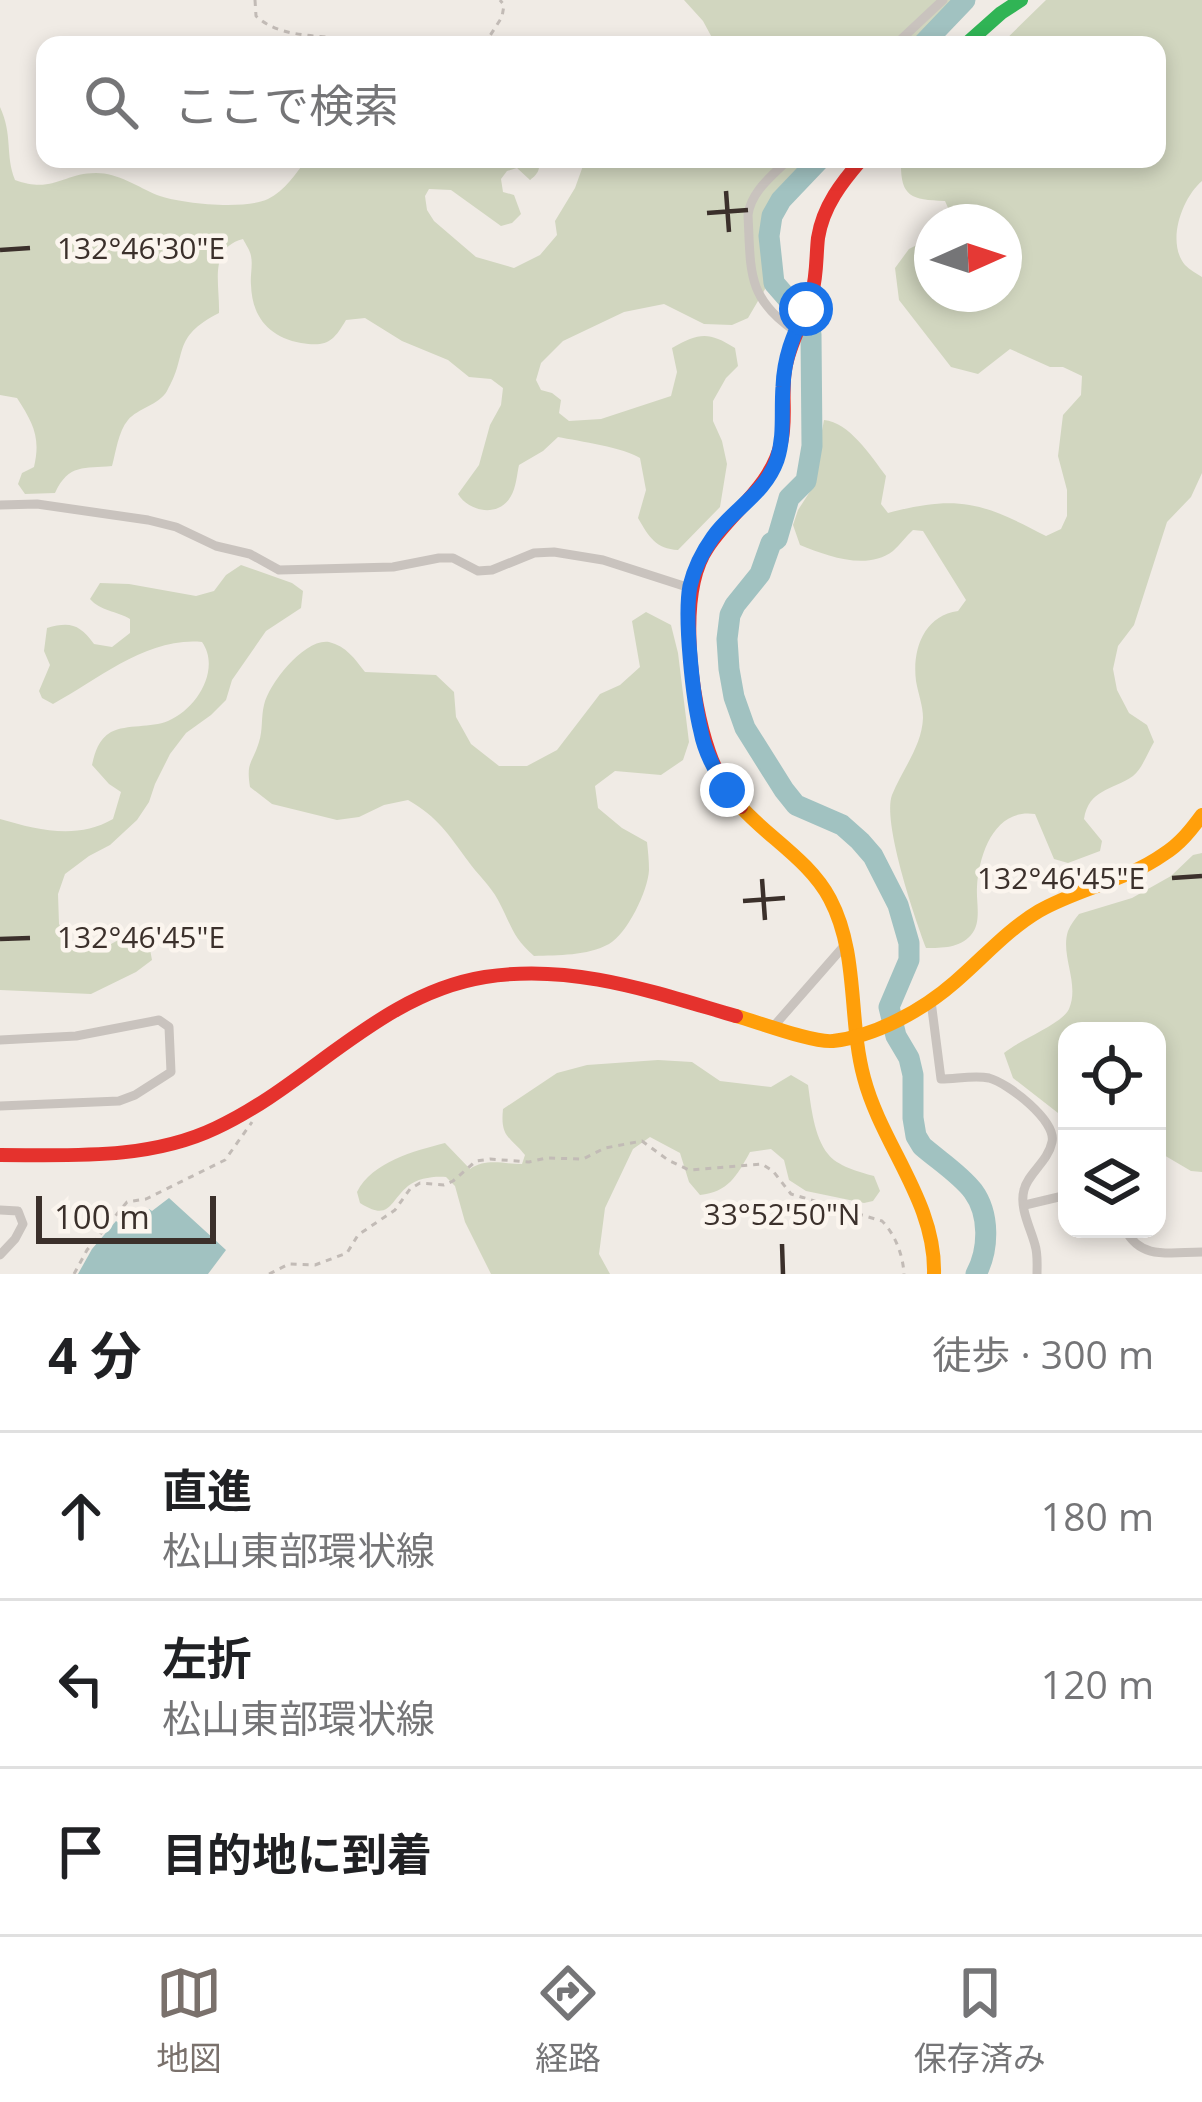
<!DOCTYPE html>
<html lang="ja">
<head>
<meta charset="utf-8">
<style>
	:root { --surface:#fff; --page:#f2f2f2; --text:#202124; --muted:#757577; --line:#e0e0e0; --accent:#7a716c }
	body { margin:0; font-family:"Open Sans","Noto Sans JP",sans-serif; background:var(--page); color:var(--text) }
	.controls { position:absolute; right:36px; bottom:36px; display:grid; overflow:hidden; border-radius:24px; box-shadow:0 6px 18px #0003 }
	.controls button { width:108px; height:108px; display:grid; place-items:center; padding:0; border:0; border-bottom:3px solid var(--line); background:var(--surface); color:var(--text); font:60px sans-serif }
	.compass { position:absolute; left:914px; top:204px; width:108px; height:108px; border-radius:50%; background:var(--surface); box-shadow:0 6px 18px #0003; rotate:87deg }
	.scale { position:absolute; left:36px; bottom:30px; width:180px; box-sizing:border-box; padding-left:12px; border:6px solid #3b302b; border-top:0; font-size:33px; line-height:42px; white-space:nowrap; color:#3b302b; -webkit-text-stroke:9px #fbf5ee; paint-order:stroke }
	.stop { position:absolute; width:36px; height:36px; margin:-27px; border:9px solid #1a73e8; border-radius:50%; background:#fff }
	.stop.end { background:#1a73e8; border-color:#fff; box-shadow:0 3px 12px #0008 }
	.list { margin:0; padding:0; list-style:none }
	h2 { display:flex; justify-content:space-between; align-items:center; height:156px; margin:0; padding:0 48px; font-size:51px }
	h2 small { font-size:39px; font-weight:400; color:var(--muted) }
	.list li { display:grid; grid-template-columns:78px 1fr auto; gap:36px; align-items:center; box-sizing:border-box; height:168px; padding:0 48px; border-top:3px solid var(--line) }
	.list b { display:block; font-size:45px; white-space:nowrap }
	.list p { margin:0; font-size:39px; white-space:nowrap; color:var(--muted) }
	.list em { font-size:39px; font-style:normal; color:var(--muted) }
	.icon { flex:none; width:66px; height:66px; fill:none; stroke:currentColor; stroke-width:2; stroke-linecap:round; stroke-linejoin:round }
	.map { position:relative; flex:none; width:1202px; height:1274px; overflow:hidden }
	.search { position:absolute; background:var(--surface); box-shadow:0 6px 18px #0003; left:36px; right:36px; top:36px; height:132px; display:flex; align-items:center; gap:30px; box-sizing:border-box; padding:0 42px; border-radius:24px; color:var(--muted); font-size:45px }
	.sheet { height:660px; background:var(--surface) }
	nav { display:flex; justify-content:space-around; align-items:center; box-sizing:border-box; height:168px; border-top:3px solid var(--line); background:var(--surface); font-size:33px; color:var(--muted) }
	nav a { display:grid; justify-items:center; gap:6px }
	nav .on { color:var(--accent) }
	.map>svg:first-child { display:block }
</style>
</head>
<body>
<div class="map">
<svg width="1202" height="1274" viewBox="0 0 1202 1274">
	<rect width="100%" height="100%" fill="#f0ebe5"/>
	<g fill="#d1d6bf">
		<path d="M684,0h289l-48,45h-209l-13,-24z"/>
		<path d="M1046,0h156v181c-20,17 -36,61 -17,84 5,5 11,8 17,12v196l-11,24 -24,25 -33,103 -16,21 -5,23 4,21 12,23 18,12 7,17c-6,10 -12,27 -21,34 -22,15 -44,13 -49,43l18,22 -2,10 -32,12 -14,-4 -19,-45c-40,-6 -56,39 -58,73 -1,16 5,35 -6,48 -11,13 -29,13 -45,13 -11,-29 -44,-126 -34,-153 10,-25 30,-49 31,-77 0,-12 -5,-25 -7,-37 -4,-32 8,-65 42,-70l8,-11 -43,-69 -10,-1c-7,6 -13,15 -20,21 -26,20 -66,5 -93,-6l-7,-20 5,-15 13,-20 13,-70c25,2 47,36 62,56l-5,28 7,9c71,-19 95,-10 158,23l15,-7 6,-13v-26l-9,-34 5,-41 18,-20 1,-19 -19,-9h-13l-40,-18 -32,25 -27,-7 -52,-67 -4,-32 14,-19 23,-12v57h72v-72h-57l2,-12 -4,-9c-36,-1 -45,-5 -44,-42h256v-114h-157z"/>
		<path d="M0,107c13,28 5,48 15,73 38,14 48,-7 81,-7 22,0 42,14 61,22 24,9 88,15 111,4 17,-8 28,-26 39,-40h231c3,10 0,15 -8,21l-13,-12 -10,3 -6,8 2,13 11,3 7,19 -9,9 -11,3 -50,-36 -22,-1 -4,7 2,14 7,11 42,36 38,11 26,-13 17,-20 -2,-14 20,-33 9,-25 -4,-4h236l-25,25 -21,39 -2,61 -20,34 -16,7 -28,-1 -40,-20 -40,8 -61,29 -22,22 -5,17 5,10 11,3 9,7 -2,13 10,8 32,-2 70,-23 6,-24 -5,-24c27,-15 36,-17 63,0l3,18 -12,12 -13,23v20l9,20 5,23 -7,43 -42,43c-22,-1 -29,-13 -40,-32l8,-28 -6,-32c-15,-10 -61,-17 -82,-21l-15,14 -24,14c-2,9 -3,23 -8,31 -12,22 -42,16 -53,-2l21,-29 11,-40 11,-20 2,-17 -12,-9 -22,-2 -21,-17 -46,-19 -37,-23 -19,2c-13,22 -19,27 -45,23 -32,-6 -49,-26 -50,-58 -1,-9 2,-20 0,-29 -1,-6 -5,-11 -8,-17 -35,9 -23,45 -24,74 -49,25 -30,41 -52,78 -8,14 -29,17 -39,29 -10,12 -12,32 -16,46 -28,3 -43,-3 -57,27l-30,1 -7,-10 4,-11 12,-6c7,-30 -1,-44 -17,-69l-17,-3z"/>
		<path d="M241,565l51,18 11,8 -2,17 -35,23 -34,49 -6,20 -15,15 -25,18 -16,21 -15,30 -6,18 -12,18 -27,25 -21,11 -24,18 -7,20 1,30 15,24 24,3 26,-14 15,-1 10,8 3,16 -16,12 -45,22 -91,-4v-171c38,11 77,21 113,0l8,-27 -12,-8 -17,-19c3,-13 6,-25 19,-33 16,-8 40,-4 57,-11 29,-12 53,-52 34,-79 -55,-5 -103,37 -149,62l-11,-6 -3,-7 11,-26 -6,-14 3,-23c24,-7 33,-3 47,16l18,3 18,-14v-14c-13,-8 -30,-8 -40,-20l10,-16 29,1 67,12 18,-5 12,-16z"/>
		<path d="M646,612l25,13 7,28 11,89 -6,18 -22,15 -46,-4 -20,15 3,22 24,20 25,14c1,9 2,19 2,28 -1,21 -22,64 -40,74 -22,12 -51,11 -75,12 -22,-19 -23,-32 -36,-56 -8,-15 -21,-26 -30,-39 -20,-27 -30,-44 -60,-61l-24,5 -25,12 -22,3 -65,-16 -22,-17c-4,-26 2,-22 9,-45 4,-12 2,-25 5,-37 5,-22 41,-67 65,-63 17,4 26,17 36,30l71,3 18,17 2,25 15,27 28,22h28l30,-16 43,-56 20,-9 20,-18 -8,-46z"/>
		<path d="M1202,853v319l-11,-1 -34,-20v-120h-90v89l-54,-42 -9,-25c17,-14 58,-29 65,-44 11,-26 -9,-53 -1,-78 3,-7 7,-12 11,-17l53,-16 39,-22 22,-21z"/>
		<path d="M658,1060l34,2 28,19 51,6 20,-12 17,10c3,21 6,52 20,69 9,12 31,18 46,22l6,15 -7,10 -9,2 -58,-12 -17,-11 -5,-20 -13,-11 -21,3c-13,24 -22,40 -50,43l-11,-13 -9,-29 -30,-16 -17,12 -28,59 -6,46 11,20h-119l-26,-52 -10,-36 -9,-9c-12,-1 -28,1 -38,9 -19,16 -18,36 -48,17l-3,-11c15,-30 57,-41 88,-49l25,26c16,-11 33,-5 52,-5l3,-9c-15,-19 -25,-17 -22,-46l54,-36 30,-8z"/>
	</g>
	<path fill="#a1c2c1" d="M169,1198l57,52 -18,24h-130l14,-25 24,-28 10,8 23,-20 3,2z"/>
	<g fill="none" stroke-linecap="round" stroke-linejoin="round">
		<g stroke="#a1c2c1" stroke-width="21">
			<path d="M922,45l43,-45"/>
			<path d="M820,159l-39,41 -9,16 -3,20 5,47 27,31 10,20 1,112 -6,35 -17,17 -12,41 -6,4 -11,31 -25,31 -5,10 -3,24 2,30 5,28 11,31 39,62 12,15 46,20 18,16 13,15 25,49 11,38v17l-20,47 7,29 13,22 4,17v43l3,18 6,10c16,14 38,28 51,45 17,23 16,59 3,83"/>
		</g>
		<g stroke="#c2bbb6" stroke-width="3" stroke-dasharray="6 6" stroke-linecap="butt">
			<path d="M255,0l1,16c29,28 86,16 125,29"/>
			<path d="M484,45l18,-28 2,-12 -4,-5"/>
			<path d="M74,1274l13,-24 40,-48 19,-3 79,-39 27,-38"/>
			<path d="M269,1274l20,-10 26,1 32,-12 11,-18 37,-25 15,-21 10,-6 24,2 9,-4 23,-20 14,-2 39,3 17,-4 37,1 22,-11 37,-7 26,19 21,10 73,-6 11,7 18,23 91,27c13,13 21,34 22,53"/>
		</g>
		<g stroke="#c9c3be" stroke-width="9">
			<path d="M895,45l48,-45"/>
			<path d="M789,159c-16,16 -38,32 -41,56 3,55 -2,83 47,116"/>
			<path d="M0,505l37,-1 111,16 28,7 40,19 34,8 29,16 114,-3 46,-9h14l25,13 14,-1 42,-17 20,-1 49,8 87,28"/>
			<path d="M931,1001l10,78c15,0 33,-4 48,-1 19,5 68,43 63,64 -4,20 -24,31 -28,48 -5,18 7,39 11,55 3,9 2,20 2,29"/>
			<path d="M773,1027l71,-81"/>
			<path d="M0,1040l76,-4 83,-16 10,7 2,45 -36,23 -16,6 -119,5"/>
			<path d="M1025,1205l42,-10"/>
			<path d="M0,1210l18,1 5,13 -8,15 -15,16"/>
			<path d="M1125,1229c16,32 46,23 77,23"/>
		</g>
		<path stroke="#30b455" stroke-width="14" d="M965,45l36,-32 20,-13"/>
		<g stroke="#ff9f0a" stroke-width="14">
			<path d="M741,807c28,31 69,54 89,92 29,55 18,120 34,179 18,68 72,124 70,196"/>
			<path d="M736,1016c22,6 77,27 97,25 43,-5 90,-31 122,-59 28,-24 52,-52 84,-71 40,-23 87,-30 125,-57 16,-10 27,-24 38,-39"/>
		</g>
		<g stroke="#e5322d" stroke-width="14">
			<path d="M741,807c-14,-17 -25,-34 -32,-55 -18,-51 -33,-159 -1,-205 24,-36 63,-60 73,-104 6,-23 0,-49 4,-73 4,-27 20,-51 27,-77 5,-18 4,-37 6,-55 5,-32 24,-56 44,-79"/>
			<path d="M0,1155c72,0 149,5 216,-27 93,-43 163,-134 269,-151 87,-14 168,15 251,39"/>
		</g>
	</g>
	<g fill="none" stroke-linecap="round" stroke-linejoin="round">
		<path stroke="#1a73e8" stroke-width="15" d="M727,790c-11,-18 -22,-37 -26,-58 -8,-32 -17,-115 -11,-146 4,-17 13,-35 23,-49 20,-28 52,-43 64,-77 8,-25 4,-48 6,-73 1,-29 10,-52 23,-78"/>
	</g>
	<path fill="none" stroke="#3b302b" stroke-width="4.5" d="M726,191l3,41M707,213l41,-3M0,250l30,-2M1172,878l30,-2M762,879l3,41M743,901l42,-3M0,939l30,-1M782,1244l1,30"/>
	<g font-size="30" text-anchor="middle" fill="#3b302b" stroke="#fbf5ee" stroke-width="9" stroke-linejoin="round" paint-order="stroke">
		<text x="141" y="259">132°46'30"E</text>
		<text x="1061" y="889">132°46'45"E</text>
		<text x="141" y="948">132°46'45"E</text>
		<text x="782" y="1225">33°52'50"N</text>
	</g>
</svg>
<div class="controls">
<button><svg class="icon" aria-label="locate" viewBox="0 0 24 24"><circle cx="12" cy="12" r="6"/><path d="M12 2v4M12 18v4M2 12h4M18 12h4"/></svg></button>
<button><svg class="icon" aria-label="layers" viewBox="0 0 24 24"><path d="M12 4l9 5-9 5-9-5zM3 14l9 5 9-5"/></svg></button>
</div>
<svg class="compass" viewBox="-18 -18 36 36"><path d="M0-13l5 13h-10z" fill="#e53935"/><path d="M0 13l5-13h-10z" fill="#757577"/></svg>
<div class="scale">100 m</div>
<div class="stop" style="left:806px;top:309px"></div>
<div class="stop end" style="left:727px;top:790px"></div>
<div class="search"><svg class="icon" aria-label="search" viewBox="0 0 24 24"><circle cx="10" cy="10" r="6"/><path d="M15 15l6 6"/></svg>ここで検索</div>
</div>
<section class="sheet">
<h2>4 分<small>徒歩 · 300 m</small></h2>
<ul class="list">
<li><svg class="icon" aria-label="ahead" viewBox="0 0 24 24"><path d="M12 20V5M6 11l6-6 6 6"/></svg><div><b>直進</b><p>松山東部環状線</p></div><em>180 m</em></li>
<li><svg class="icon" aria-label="left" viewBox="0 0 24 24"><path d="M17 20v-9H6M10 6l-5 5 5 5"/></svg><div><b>左折</b><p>松山東部環状線</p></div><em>120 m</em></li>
<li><svg class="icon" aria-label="arrive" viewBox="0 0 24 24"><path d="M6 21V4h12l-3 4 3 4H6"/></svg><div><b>目的地に到着</b></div></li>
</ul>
</section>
<nav>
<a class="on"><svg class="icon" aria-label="map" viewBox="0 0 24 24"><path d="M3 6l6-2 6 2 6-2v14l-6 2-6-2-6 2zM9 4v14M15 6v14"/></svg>地図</a>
<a><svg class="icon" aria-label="directions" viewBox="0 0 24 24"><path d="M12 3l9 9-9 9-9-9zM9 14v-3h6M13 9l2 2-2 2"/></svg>経路</a>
<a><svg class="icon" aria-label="saved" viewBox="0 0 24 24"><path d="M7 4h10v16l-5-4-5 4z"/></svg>保存済み</a>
</nav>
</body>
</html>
